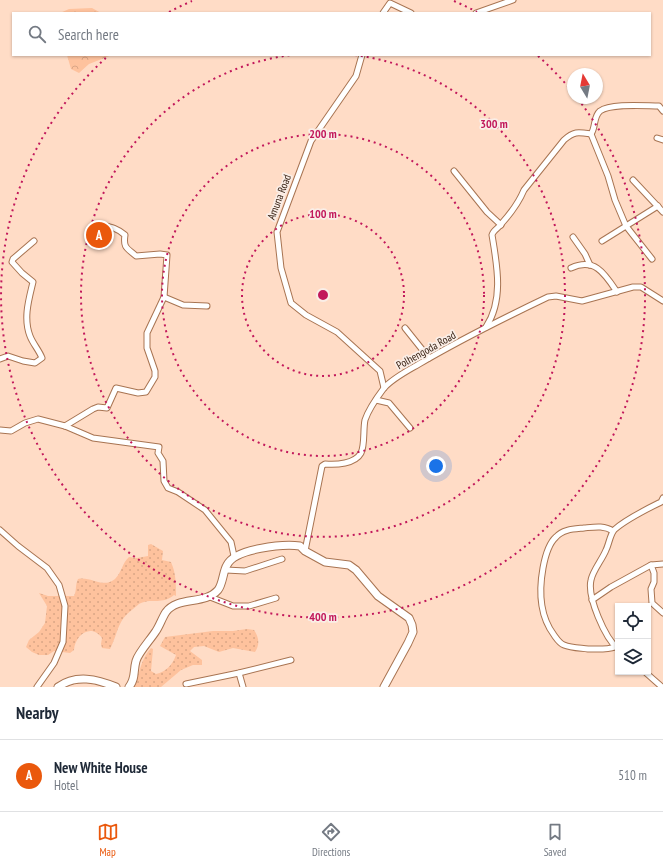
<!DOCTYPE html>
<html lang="en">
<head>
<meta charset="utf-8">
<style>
	:root { --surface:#fff; --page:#f6f6f7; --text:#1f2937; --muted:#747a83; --line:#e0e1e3; --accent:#ea580c }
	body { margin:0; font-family:"PT Sans Narrow",sans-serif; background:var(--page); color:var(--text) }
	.controls { position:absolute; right:12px; bottom:12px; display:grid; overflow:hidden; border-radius:0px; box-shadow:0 1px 3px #0004 }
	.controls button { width:36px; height:36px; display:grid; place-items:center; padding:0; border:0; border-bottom:1px solid var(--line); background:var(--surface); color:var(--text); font:20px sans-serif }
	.compass { position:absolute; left:567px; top:68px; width:36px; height:36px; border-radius:50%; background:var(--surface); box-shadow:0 1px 3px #0004; rotate:350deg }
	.you { position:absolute; left:436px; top:466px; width:14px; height:14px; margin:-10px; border:3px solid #fff; border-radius:50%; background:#1a73e8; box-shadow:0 0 0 6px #1a73e833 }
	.badge { display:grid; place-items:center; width:26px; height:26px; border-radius:50%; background:var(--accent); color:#fff; font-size:13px; font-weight:700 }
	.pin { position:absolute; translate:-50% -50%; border:2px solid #fff; box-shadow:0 1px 4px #0006 }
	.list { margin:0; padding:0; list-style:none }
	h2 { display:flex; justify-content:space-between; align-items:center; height:52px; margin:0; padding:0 16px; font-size:17px }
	h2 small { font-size:13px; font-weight:400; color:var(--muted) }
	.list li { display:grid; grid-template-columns:26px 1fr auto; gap:12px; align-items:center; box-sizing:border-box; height:72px; padding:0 16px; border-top:1px solid var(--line) }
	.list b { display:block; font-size:15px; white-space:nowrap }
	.list p { margin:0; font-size:13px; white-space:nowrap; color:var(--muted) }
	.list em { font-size:13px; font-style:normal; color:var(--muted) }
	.icon { flex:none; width:22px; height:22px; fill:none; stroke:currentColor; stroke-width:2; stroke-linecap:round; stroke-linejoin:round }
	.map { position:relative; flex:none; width:663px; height:687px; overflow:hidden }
	.search { position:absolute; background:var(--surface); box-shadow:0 1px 3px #0004; left:12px; right:12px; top:12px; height:44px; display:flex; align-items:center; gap:10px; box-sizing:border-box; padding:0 14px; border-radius:0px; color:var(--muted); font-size:15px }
	.sheet { height:124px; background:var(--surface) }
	nav { display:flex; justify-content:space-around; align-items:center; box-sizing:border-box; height:56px; border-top:1px solid var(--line); background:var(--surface); font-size:11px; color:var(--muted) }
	nav a { display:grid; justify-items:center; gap:2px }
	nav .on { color:var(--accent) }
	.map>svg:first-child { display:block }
</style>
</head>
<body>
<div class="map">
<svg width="663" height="687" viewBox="0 0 663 687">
	<defs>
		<pattern id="grass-dots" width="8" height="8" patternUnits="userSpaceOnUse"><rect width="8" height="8" fill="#fec29d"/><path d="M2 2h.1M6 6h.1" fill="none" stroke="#daa686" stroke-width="1.8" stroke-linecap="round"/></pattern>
		<pattern id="forest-crowns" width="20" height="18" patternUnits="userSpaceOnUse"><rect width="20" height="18" fill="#fec29d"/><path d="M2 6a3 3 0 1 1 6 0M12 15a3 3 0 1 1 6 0" fill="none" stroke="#daa686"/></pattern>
	</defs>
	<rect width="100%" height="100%" fill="#ffdcc6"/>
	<g fill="url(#grass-dots)">
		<path d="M151,544l12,7 -1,9 9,2c5,11 5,22 5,34l-2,-1c-12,10 -21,3 -33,8 -3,1 -5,4 -8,6 -17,13 -14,23 -23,40l-8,-1 -1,-4 1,-6c-10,-15 -27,-4 -28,12l-4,3 -16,-2 -6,4h-9l-7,-3 -6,-5 3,-7 10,-8 6,-9 2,-17 -8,-13 9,3h26c3,-6 1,-11 4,-17 13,-3 25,10 37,0 7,-7 7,-16 14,-22l8,1 11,-2v-11z"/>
		<path d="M247,629l7,1c5,7 6,15 1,22l-22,-4 -14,4 -15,-6 -10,1 -4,4 12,9v5h-9l-12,5 -20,17h-28c8,-14 6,-25 18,-39l2,1 -2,22 5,3c10,-2 17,-10 20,-19l-16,-9 5,-9 48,-6h20z"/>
	</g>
	<g fill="url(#forest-crowns)">
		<path d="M92,8l9,5h-41l9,-4z"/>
		<path d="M67,55h45l-23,9 -10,9 -8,-4z"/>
	</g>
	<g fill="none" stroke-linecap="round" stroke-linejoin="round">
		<g stroke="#a87452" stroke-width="7">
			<g id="street">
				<path d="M383,13l7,-10 21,10"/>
				<path d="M476,13l37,-13"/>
				<path d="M362,55l-6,21 -45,65 -34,91 4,36 10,35 15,12 31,17 43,39 4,17"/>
				<path d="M591,134l17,42 7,24 11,26 26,33"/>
				<path d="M657,138l6,2"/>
				<path d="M454,171l33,41 14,13"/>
				<path d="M633,180l30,32"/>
				<path d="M101,225c10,2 16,3 24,10 -2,13 2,13 11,21l24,-2 7,1 -3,42"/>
				<path d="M573,237l12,17 5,11"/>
				<path d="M602,241l56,-35"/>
				<path d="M571,268c24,-11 34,6 46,24"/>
				<path d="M486,327c18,-27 11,-62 6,-92 1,-5 7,-7 10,-12 9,-10 17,-21 22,-33l40,-50c10,-9 14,-8 27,-6 5,-7 2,-17 9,-23 11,-8 45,-5 59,-5l4,5"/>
				<path d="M405,328l24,30"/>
				<path d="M0,359l8,-3 15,5 12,2 7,-5c-3,-8 -9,-14 -12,-22 -7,-18 -1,-37 3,-54l-11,-9 -10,-11 1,-3 21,-18"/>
				<path d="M376,400l13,3 21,25"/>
				<path d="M65,426l28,-17 5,-2 9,1 9,-20 22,5 8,-1 9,-15v-6l-8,-23v-15l17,-36 19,8 24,1"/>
				<path d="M0,430l11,1 14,-8 13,-4 27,7 28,12 66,9 -1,6 5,8 1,20 4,7 10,4 27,18 26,32 3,14"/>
				<path d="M0,530l18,16 29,22 12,17 6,21 -2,36 -9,21 -17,24"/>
				<path d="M613,531c-9,-6 -19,-4 -29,-3 -10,1 -21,1 -28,9 -8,7 -11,20 -13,31 -4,22 -4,47 11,67 3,4 5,8 10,10 7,3 17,3 24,4 9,0 19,1 27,-2"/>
				<path d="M305,551l17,-85 3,-2c11,1 30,0 36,-11 4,-8 2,-24 4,-33 3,-9 13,-24 19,-32 9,-10 23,-17 35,-24 41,-24 85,-46 129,-67l8,-1 26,5 51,-14h8l22,14"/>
				<path d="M651,565l3,8v9l-3,7 1,14 11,10"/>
				<path d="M226,570l19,1 37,-12"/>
				<path d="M210,597l23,9h16l27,-8"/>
				<path d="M592,600l19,-13 40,-22 12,-1"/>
				<path d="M618,649c-13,-11 -31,-52 -27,-69 2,-10 11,-20 15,-30 3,-6 4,-15 8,-20 12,-11 33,-21 47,-28l2,-4"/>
				<path d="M645,672l17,15"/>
				<path d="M239,673l4,14"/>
				<path d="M186,684l53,-11 52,-13"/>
			</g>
		</g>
		<g stroke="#a87452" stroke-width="9">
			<g id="secondary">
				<path d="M58,687c18,-13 39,-8 58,0"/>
				<path d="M129,687c7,-9 4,-15 7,-26 2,-8 15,-22 20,-30 4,-6 6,-13 10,-19 12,-16 39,-7 52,-22 5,-6 5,-19 9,-25 8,-17 57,-21 73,-19l5,5 20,11 24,3 7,5 22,26 31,22 3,7 1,7 -5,11 -24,44"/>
			</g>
		</g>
		<use href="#street" stroke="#fff" stroke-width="5"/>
		<use href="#secondary" stroke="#fff" stroke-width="7"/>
	</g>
	<g fill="none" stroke="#c2185b" stroke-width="2" stroke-dasharray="2 4">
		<circle cx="323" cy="295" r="81"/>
		<circle cx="323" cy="295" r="161"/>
		<path d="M355 55A242 242 0 1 1 291 55"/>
		<path d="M169 12A322 322 0 0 1 192 1M454 1A322 322 0 0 1 477 12M538 56A322 322 0 0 1 571 90M578 99A322 322 0 1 1 108 56"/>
	</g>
	<g text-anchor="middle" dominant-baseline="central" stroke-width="3.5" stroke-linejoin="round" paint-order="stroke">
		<g font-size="11" fill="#382214" stroke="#faeee7">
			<text transform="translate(279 197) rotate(-69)">Amuna Road</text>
			<text transform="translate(426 350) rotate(-29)">Polhengoda Road</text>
		</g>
	</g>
	<circle cx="323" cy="295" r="6" fill="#c2185b" stroke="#faeee7" stroke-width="2"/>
	<g font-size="12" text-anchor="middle" font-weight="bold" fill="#c2185b" stroke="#faeee7" stroke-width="3.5" stroke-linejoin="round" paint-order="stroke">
		<text x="494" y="128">300 m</text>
		<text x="323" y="138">200 m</text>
		<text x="323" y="218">100 m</text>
		<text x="323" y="621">400 m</text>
	</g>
</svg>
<div class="controls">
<button><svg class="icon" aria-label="locate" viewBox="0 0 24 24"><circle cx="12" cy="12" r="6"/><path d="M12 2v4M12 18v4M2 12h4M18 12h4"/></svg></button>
<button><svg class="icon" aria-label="layers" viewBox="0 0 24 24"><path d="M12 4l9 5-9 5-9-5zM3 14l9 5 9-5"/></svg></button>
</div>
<svg class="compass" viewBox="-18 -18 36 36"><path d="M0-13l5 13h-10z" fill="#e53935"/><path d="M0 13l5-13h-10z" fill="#747a83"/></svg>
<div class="you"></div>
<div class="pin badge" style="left:99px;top:235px">A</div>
<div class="search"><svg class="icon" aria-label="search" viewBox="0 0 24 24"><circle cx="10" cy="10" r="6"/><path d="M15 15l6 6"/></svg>Search here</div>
</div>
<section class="sheet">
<h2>Nearby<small></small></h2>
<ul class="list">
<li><span class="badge">A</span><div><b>New White House</b><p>Hotel</p></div><em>510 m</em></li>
</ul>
</section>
<nav>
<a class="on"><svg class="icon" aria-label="map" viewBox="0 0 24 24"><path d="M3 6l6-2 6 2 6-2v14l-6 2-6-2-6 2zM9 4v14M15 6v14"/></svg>Map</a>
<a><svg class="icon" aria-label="directions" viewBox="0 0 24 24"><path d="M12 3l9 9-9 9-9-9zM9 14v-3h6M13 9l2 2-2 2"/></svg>Directions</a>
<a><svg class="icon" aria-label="saved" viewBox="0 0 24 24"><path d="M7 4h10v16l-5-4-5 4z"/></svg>Saved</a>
</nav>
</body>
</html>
